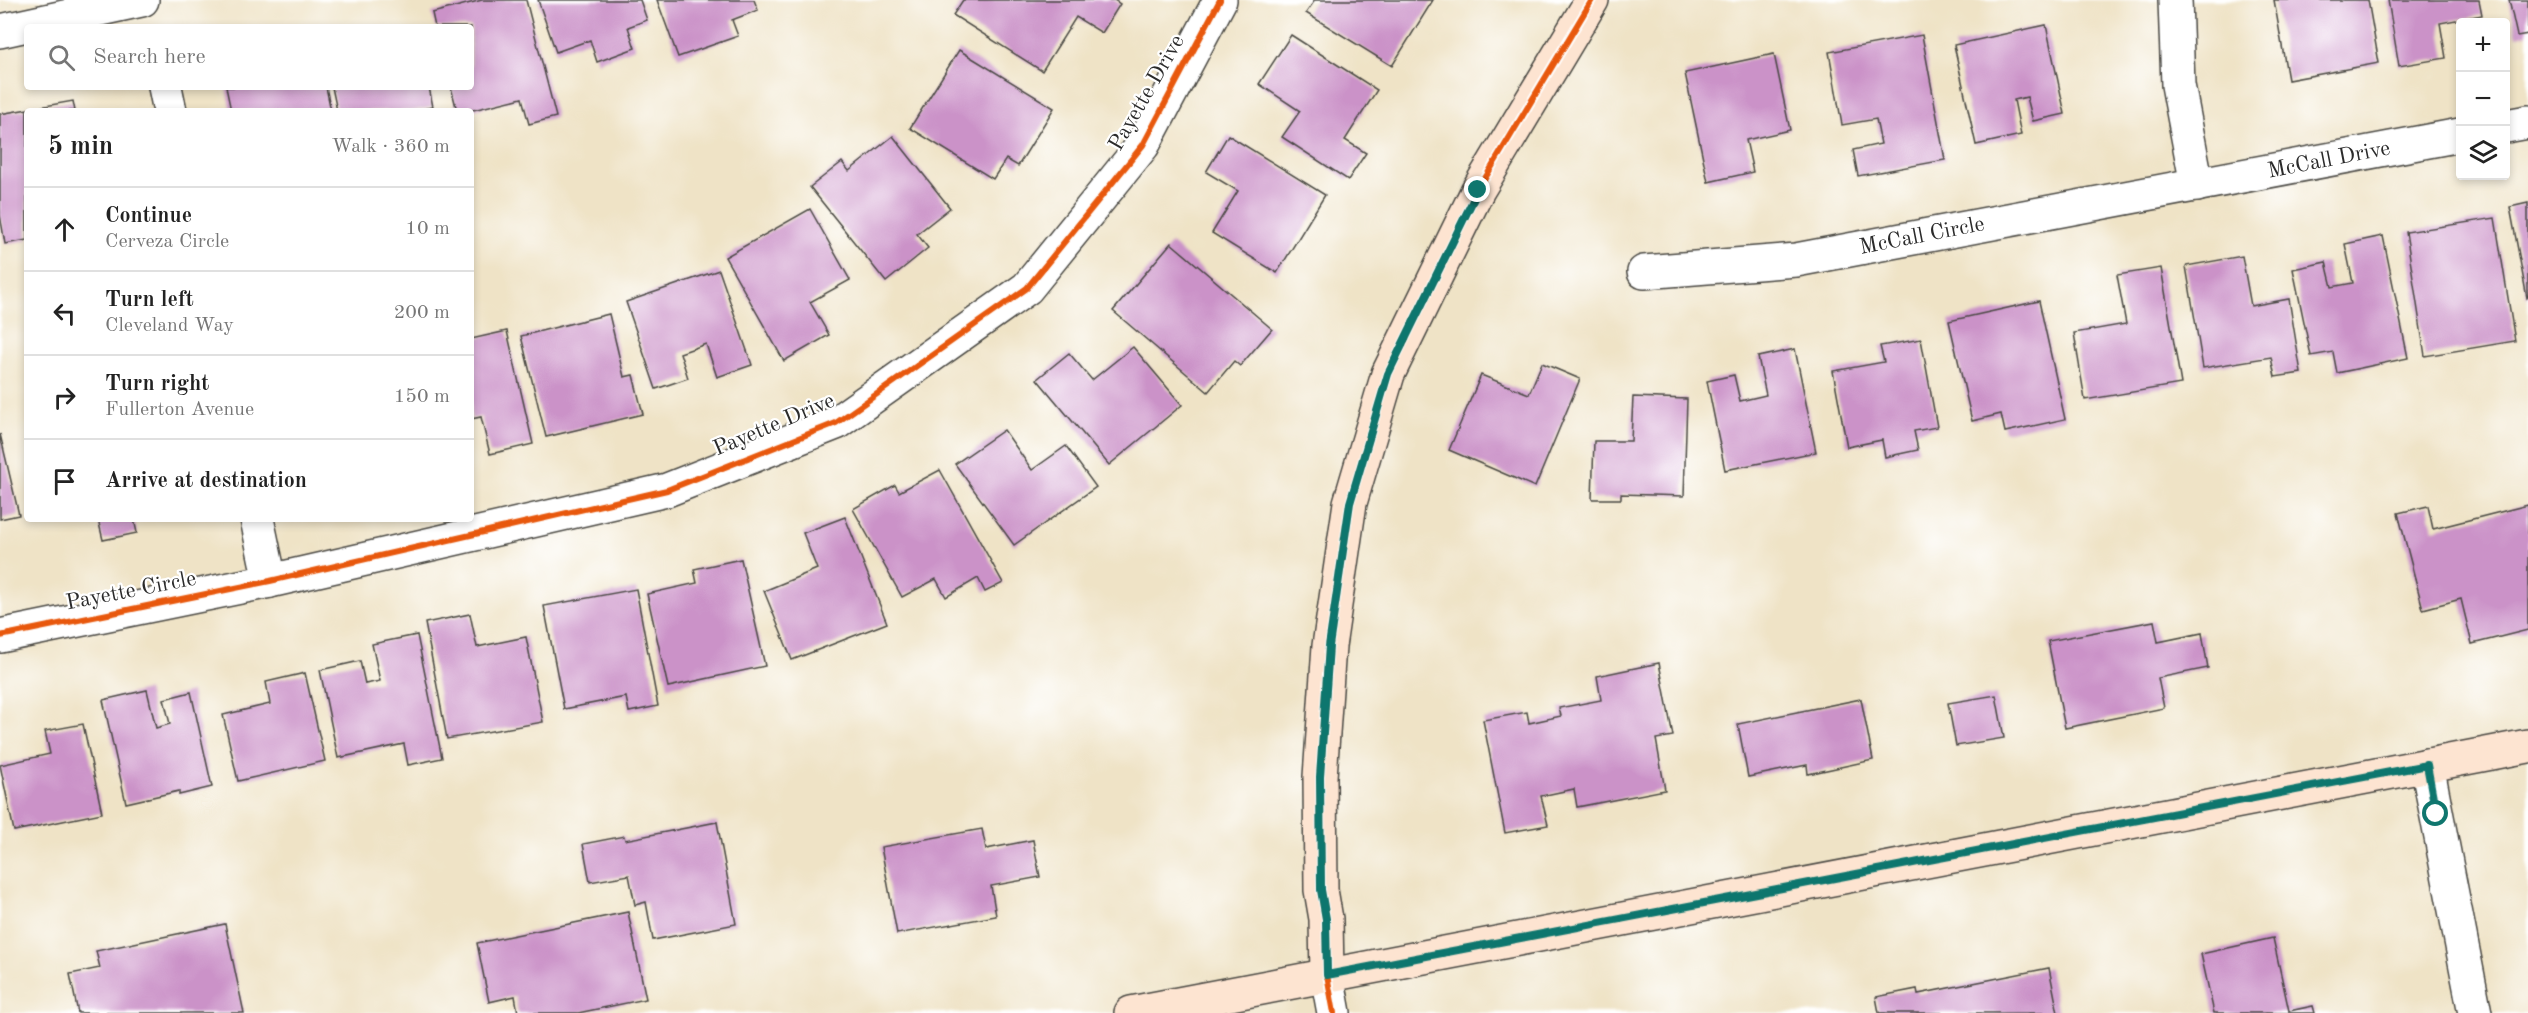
<!DOCTYPE html>
<html lang="en">
<head>
<meta charset="utf-8">
<style>
	:root { --surface:#fff; --page:#f6f6f6; --text:#222; --muted:#767676; --line:#e0e0e0 }
	body { margin:0; font-family:"Old Standard TT",serif; background:var(--page); color:var(--text) }
	.controls { position:absolute; right:18px; top:18px; display:grid; overflow:hidden; border-radius:6px; box-shadow:0 3px 9px #0003 }
	.controls button { width:54px; height:54px; display:grid; place-items:center; padding:0; border:0; border-bottom:2px solid var(--line); background:var(--surface); color:var(--text); font:30px sans-serif }
	.stop { position:absolute; width:18px; height:18px; margin:-14px; border:4px solid #0f766e; border-radius:50%; background:#fff }
	.stop.end { background:#0f766e; border-color:#fff; box-shadow:0 2px 6px #0008 }
	.list { margin:0; padding:0; list-style:none }
	h2 { display:flex; justify-content:space-between; align-items:center; height:78px; margin:0; padding:0 24px; font-size:26px }
	h2 small { font-size:20px; font-weight:400; color:var(--muted) }
	.list li { display:grid; grid-template-columns:39px 1fr auto; gap:18px; align-items:center; box-sizing:border-box; height:84px; padding:0 24px; border-top:2px solid var(--line) }
	.list b { display:block; font-size:22px; white-space:nowrap }
	.list p { margin:0; font-size:20px; white-space:nowrap; color:var(--muted) }
	.list em { font-size:20px; font-style:normal; color:var(--muted) }
	.icon { flex:none; width:33px; height:33px; fill:none; stroke:currentColor; stroke-width:2; stroke-linecap:round; stroke-linejoin:round }
	.map { position:relative; flex:none; width:2528px; height:1013px; overflow:hidden }
	.search { position:absolute; background:var(--surface); box-shadow:0 3px 9px #0003; left:24px; top:24px; width:450px; height:66px; display:flex; align-items:center; gap:15px; box-sizing:border-box; padding:0 21px; border-radius:6px; color:var(--muted); font-size:22px }
	.panel { position:absolute; background:var(--surface); box-shadow:0 3px 9px #0003; left:24px; top:108px; width:450px; height:414px; border-radius:6px }
	.map>svg:first-child { display:block }
</style>
</head>
<body>
<div class="map">
<svg width="2528" height="1013" viewBox="0 0 2528 1013">
	<rect width="100%" height="100%" fill="#fff"/>
	<filter id="ink" filterUnits="userSpaceOnUse"><feTurbulence type="fractalNoise" baseFrequency=".0167" numOctaves="2"/><feDisplacementMap in="SourceGraphic" scale="12" xChannelSelector="R" yChannelSelector="G"/><feConvolveMatrix kernelMatrix="1 2 1 2 8 2 1 2 1" color-interpolation-filters="sRGB"/></filter>
	<filter id="wash" filterUnits="userSpaceOnUse"><feTurbulence type="fractalNoise" baseFrequency=".008" numOctaves="4" result="noise"/><feDisplacementMap in="SourceGraphic" scale="24" xChannelSelector="R" yChannelSelector="G"/><feGaussianBlur stdDeviation="1.35" result="paint"/><feColorMatrix in="noise" values="0 0 0 0 0 0 0 0 0 0 0 0 0 0 0 0 0 1.4 0 .05"/><feComposite in="paint" operator="in"/></filter>
	<g filter="url(#wash)">
		<rect width="100%" height="100%" fill="#efe3c6"/>
		<g id="blocks">
			<g fill="#cb92c8">
				<path d="M482,0h44l30,117 -27,7 -7,-26 -53,13h-12l-6,-24h20v-60h-36l-3,-14z"/>
				<path d="M538,0h102l7,20 -19,7 7,21 -38,14 -7,-22 -34,12z"/>
				<path d="M657,0h97l4,10 -26,10 6,16 -60,21z"/>
				<path d="M963,0h151l6,4 -18,29 -26,-16 -34,54 -89,-56z"/>
				<path d="M1315,0h118l-41,66 -86,-53z"/>
				<path d="M2274,0h94l11,63 -91,17z"/>
				<path d="M2388,0h91l3,15 -42,8 6,35 -47,8z"/>
				<path d="M2509,0h19v34l-11,2z"/>
				<path d="M2046,25l19,89 -32,7 -6,-24 -13,3 7,35 -45,10 -22,-100z"/>
				<path d="M1291,35l86,55 -32,50 21,13 -18,27 -66,-43 18,-26 -41,-27z"/>
				<path d="M1922,35l23,125 -87,16 -5,-26 28,-6 -5,-25 -34,6 -13,-73z"/>
				<path d="M959,50l95,58 -36,58 -12,-7 -13,20 -83,-51z"/>
				<path d="M1774,54l16,76 -44,10 7,32 -45,10 -23,-109z"/>
				<path d="M226,87h100l5,24h-100z"/>
				<path d="M332,87h97l4,20 -20,4h-76z"/>
				<path d="M73,101l2,10h-48v129l-22,4 -5,-29v-101z"/>
				<path d="M1228,135l97,60 -48,78 -65,-40 26,-42 -32,-19z"/>
				<path d="M893,136l57,72 -33,26 11,14 -42,34 -76,-95 32,-25 7,9z"/>
				<path d="M2528,203v94l-1,1 -17,-91z"/>
				<path d="M810,209l40,71 -40,22 19,33 -45,26 -59,-104z"/>
				<path d="M2495,218l20,123 -90,15 -19,-124z"/>
				<path d="M2383,236l25,122 -71,15 -4,-21 -22,4 -18,-87 33,-7 6,25 21,-4 -8,-39z"/>
				<path d="M1171,243l101,86 -32,37 -6,-5 -26,31 -95,-81z"/>
				<path d="M2242,256l9,50 38,-7 12,74 -26,4 -4,-20 -68,11 -17,-102z"/>
				<path d="M2161,268l20,116 -96,16 -11,-67 52,-9 -9,-49z"/>
				<path d="M719,270l33,95 -35,12 -11,-33 -26,9 8,25 -32,11 -30,-87z"/>
				<path d="M2039,301l26,118 -60,13 -4,-18 -29,7 -23,-100z"/>
				<path d="M609,314l15,63 9,-2 10,39 -97,23 -25,-101z"/>
				<path d="M507,331l26,113 -43,10 -9,-37 -10,2v-80z"/>
				<path d="M1921,339l16,88 -23,4 4,19 -33,7 -3,-17 -35,7 -14,-76 51,-9 -4,-16z"/>
				<path d="M1133,347l49,58 -73,60 -72,-86 32,-26 23,27z"/>
				<path d="M1795,349l21,103 -91,18 -18,-89 27,-6 6,26 26,-6 -8,-38z"/>
				<path d="M1542,363l38,16 -45,108 -86,-37 32,-75 48,19z"/>
				<path d="M1633,397l54,2 -3,97 -63,-2v5h-29l2,-58h37z"/>
				<path d="M1004,430l28,40 34,-24 30,41 -82,58 -59,-81z"/>
				<path d="M0,434l19,81 -19,4z"/>
				<path d="M940,470l63,113 -18,9 -7,-14 -32,19 -10,-18 -34,18 -49,-88 42,-24 4,7z"/>
				<path d="M2528,505v125l-56,14 -11,-45 -38,10 -25,-96 30,-7 5,23z"/>
				<path d="M845,517l42,106 -95,37 -28,-69 53,-22 -14,-36z"/>
				<path d="M98,519h36l3,14 -34,7z"/>
				<path d="M741,559l24,107 -97,21 -21,-93 50,-11 -3,-14z"/>
				<path d="M636,589l22,117 -29,6 -3,-15 -62,12 -20,-103z"/>
				<path d="M470,614l7,33 49,-10 17,85 -96,17 -22,-116z"/>
				<path d="M2154,621l4,21 44,-9 6,35 -50,10 6,30 -99,20 -17,-87z"/>
				<path d="M417,635l25,123 -34,7 -4,-21 -66,14 -18,-88 40,-9 5,23 15,-3 -8,-37z"/>
				<path d="M1659,663l14,73 -17,3 9,51 -88,17 -3,-18 -33,7 7,29 -43,8 -22,-113 44,-8 2,11 32,-7 -2,-8 42,-8 -4,-24z"/>
				<path d="M305,673l20,88 -87,20 -15,-66 47,-11 -4,-22z"/>
				<path d="M147,690l9,38 14,-4 -6,-25 27,-7 21,95 -33,8v-4l-53,12 -23,-103z"/>
				<path d="M1996,695l8,43 -48,8 -8,-43z"/>
				<path d="M1861,699l12,61 -65,14 -1,-9 -59,12 -10,-53z"/>
				<path d="M83,724l19,89 -88,18 -14,-66 50,-11 -5,-23z"/>
				<path d="M717,822l19,102 -83,16 -7,-38 -11,3 -6,-30 -39,7 -7,-38 41,-8 1,4z"/>
				<path d="M982,829l4,20 47,-9 7,37 -49,9 5,30 -99,18 -16,-87z"/>
				<path d="M628,912l18,87 -68,14h-60l-3,-17 -26,6 -12,-59z"/>
				<path d="M225,924l19,89h-166l-8,-39 30,-6 -4,-17z"/>
				<path d="M2273,938l16,73 24,-5 2,7h-101l-13,-59z"/>
				<path d="M2049,968l9,45h-179l-3,-16 41,-8 1,5z"/>
			</g>
		</g>
	</g>
	<g filter="url(#ink)">
		<use href="#blocks" fill-opacity="0" stroke="#484742" stroke-width="1.5"/>
		<g fill="none" stroke-linecap="round" stroke-linejoin="round">
			<g stroke="#484742" stroke-width="36">
				<g id="street">
					<path d="M2175,0l3,85 19,100"/>
					<path d="M0,31l142,-31"/>
					<path d="M165,87l5,24"/>
					<path d="M2506,126l22,-4"/>
					<path d="M1644,272l152,-12 664,-125"/>
					<path d="M257,519l13,62"/>
					<path d="M0,636l270,-55 397,-91 169,-67 191,-135 116,-143 77,-145"/>
					<path d="M2427,765l48,248"/>
					<path d="M1327,975l7,38"/>
				</g>
			</g>
			<g stroke="#484742" stroke-width="36">
				<g id="secondary">
					<path d="M1327,975l-1,-56 -5,-29 -1,-113 9,-131 21,-143 38,-129 90,-184 114,-190"/>
					<path d="M1131,1013l1397,-267"/>
				</g>
			</g>
			<use href="#street" stroke="#fff" stroke-width="33"/>
			<use href="#secondary" stroke="#fde4d1" stroke-width="33"/>
			<g stroke="#fff" stroke-width="10">
				<g id="cycleway">
					<path d="M0,636l270,-55 397,-91 169,-67 191,-135 116,-143 77,-145"/>
					<path d="M1334,1013l-7,-38 -1,-56 -5,-29 -1,-113 9,-131 21,-143 38,-129 90,-184 114,-190"/>
				</g>
			</g>
			<use href="#cycleway" stroke="#e8590c" stroke-width="6"/>
		</g>
	</g>
	<g fill="none" stroke-linecap="round" stroke-linejoin="round" filter="url(#ink)">
		<path stroke="#0f766e" stroke-width="8" d="M1478,190l-90,184 -38,129 -21,143 -9,131 1,113 5,29 1,56 1100,-210 9,49"/>
	</g>
	<g text-anchor="middle" dominant-baseline="central" stroke-width="4.5" stroke-linejoin="round" paint-order="stroke">
		<g font-size="22" fill="#2b2b2b" stroke="#fff">
			<text transform="translate(1147 93) rotate(-60)">Payette Drive</text>
			<text transform="translate(2329 160) rotate(-11)">McCall Drive</text>
			<text transform="translate(1922 236) rotate(-11)">McCall Circle</text>
			<text transform="translate(774 425) rotate(-23)">Payette Drive</text>
			<text transform="translate(131 591) rotate(-11)">Payette Circle</text>
		</g>
	</g>
</svg>
<div class="controls">
<button>+</button>
<button>−</button>
<button><svg class="icon" aria-label="layers" viewBox="0 0 24 24"><path d="M12 4l9 5-9 5-9-5zM3 14l9 5 9-5"/></svg></button>
</div>
<div class="stop" style="left:2436px;top:814px"></div>
<div class="stop end" style="left:1478px;top:190px"></div>
<div class="search"><svg class="icon" aria-label="search" viewBox="0 0 24 24"><circle cx="10" cy="10" r="6"/><path d="M15 15l6 6"/></svg>Search here</div>
<section class="panel">
<h2>5 min<small>Walk · 360 m</small></h2>
<ul class="list">
<li><svg class="icon" aria-label="ahead" viewBox="0 0 24 24"><path d="M12 20V5M6 11l6-6 6 6"/></svg><div><b>Continue</b><p>Cerveza Circle</p></div><em>10 m</em></li>
<li><svg class="icon" aria-label="left" viewBox="0 0 24 24"><path d="M17 20v-9H6M10 6l-5 5 5 5"/></svg><div><b>Turn left</b><p>Cleveland Way</p></div><em>200 m</em></li>
<li><svg class="icon" aria-label="right" viewBox="0 0 24 24"><path d="M7 20v-9h11M14 6l5 5-5 5"/></svg><div><b>Turn right</b><p>Fullerton Avenue</p></div><em>150 m</em></li>
<li><svg class="icon" aria-label="arrive" viewBox="0 0 24 24"><path d="M6 21V4h12l-3 4 3 4H6"/></svg><div><b>Arrive at destination</b></div></li>
</ul>
</section>
</div>
</body>
</html>
